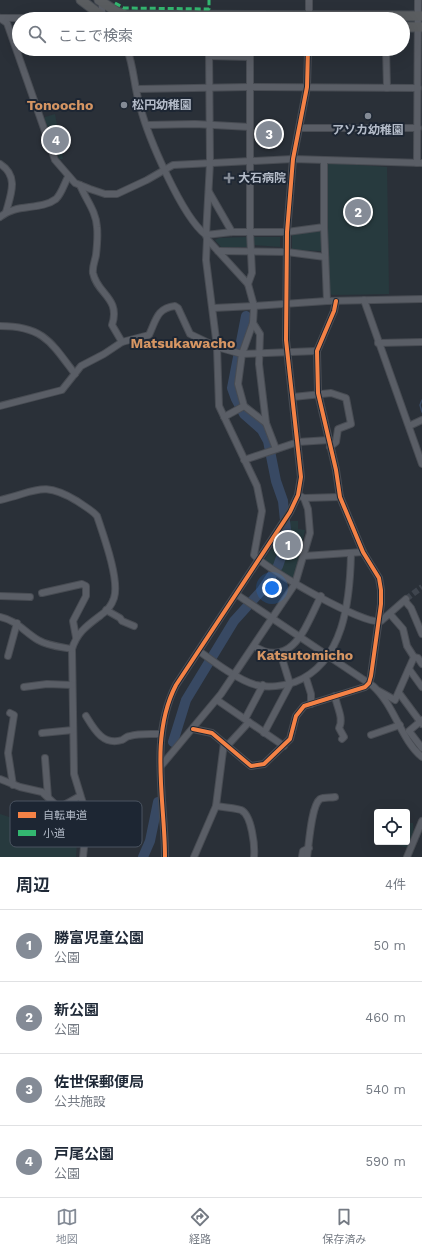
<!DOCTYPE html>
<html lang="ja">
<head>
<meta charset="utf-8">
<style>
	:root { --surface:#fff; --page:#f2f2f3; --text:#1f2937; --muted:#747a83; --line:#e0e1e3; --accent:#848b96 }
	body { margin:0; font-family:"Work Sans","Noto Sans JP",sans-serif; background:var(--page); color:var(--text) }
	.controls { position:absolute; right:12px; bottom:12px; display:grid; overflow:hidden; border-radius:4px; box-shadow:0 4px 16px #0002 }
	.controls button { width:36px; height:36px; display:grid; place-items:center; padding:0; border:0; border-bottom:1px solid var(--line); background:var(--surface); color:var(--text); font:20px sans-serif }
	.you { position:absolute; left:272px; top:588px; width:14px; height:14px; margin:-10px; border:3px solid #fff; border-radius:50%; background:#1a73e8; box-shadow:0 0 0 6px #1a73e833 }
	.badge { display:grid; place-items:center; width:26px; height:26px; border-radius:50%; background:var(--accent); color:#fff; font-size:13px; font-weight:700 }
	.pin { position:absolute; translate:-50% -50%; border:2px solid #fff; box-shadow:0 1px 4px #0006 }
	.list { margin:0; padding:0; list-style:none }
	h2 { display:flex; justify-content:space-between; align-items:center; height:52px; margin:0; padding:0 16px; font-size:17px }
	h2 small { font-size:13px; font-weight:400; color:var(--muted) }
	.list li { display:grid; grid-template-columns:26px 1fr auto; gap:12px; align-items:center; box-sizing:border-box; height:72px; padding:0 16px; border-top:1px solid var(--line) }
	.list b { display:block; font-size:15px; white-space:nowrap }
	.list p { margin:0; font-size:13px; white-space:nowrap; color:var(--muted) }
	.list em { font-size:13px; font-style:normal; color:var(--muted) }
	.icon { flex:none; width:22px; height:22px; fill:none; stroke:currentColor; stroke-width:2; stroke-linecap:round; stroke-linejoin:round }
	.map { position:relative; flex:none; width:422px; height:857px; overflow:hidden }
	.search { position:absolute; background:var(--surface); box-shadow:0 4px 16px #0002; left:12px; right:12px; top:12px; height:44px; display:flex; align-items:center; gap:10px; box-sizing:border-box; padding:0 14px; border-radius:22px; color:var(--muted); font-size:15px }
	.sheet { height:340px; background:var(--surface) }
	nav { display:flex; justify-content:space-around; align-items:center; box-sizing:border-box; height:56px; border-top:1px solid var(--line); background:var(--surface); font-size:11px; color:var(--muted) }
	nav a { display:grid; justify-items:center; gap:2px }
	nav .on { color:var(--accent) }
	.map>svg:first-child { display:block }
</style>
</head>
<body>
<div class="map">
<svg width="422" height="857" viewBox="0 0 422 857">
	<rect width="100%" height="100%" fill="#2a3038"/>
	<g fill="#273a3e">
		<path d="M55,114l8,45h-4l-14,-39v-3z"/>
		<path d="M329,163l58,4 2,127 -57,1 -3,-3 -3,-126z"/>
		<path d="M321,231l1,20 -30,-1v-16z"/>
		<path d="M247,237l1,10h-27l-6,-7 4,-2z"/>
		<path d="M254,237h26v10l-26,-2z"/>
		<path d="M291,521h7v8l7,1 -11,48 -3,1 -27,-19z"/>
		<path d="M59,809h8l2,6h7l2,13 -2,29h-76v-43l30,10 12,9 7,-7z"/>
		<path d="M407,823h6l1,11 -6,14 -18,-5 17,-1z"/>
	</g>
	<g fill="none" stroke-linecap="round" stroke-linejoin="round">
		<path stroke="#384963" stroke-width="1.5" d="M422,400l-2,5 2,7"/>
		<g stroke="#384963" stroke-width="10">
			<path d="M173,742l13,-42 48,-79 28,-31 16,-24 9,-26 -4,-39 -7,-20 -8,-40 -6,-11 -18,-16 -8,-15 -4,-11 14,-72"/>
			<path d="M143,857l7,-16 8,-39"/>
		</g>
		<path stroke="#3f454e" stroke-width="6" stroke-dasharray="6 3" stroke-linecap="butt" d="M406,599l16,-12"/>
		<g stroke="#484c53" stroke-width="8">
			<g id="minor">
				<path d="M0,18l7,5 48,137 20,23 15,6 15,5h12l30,-14 26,-15 120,-6 129,4"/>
				<path d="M0,18h86l16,-2v-16"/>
				<path d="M309,19v-19"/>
				<path d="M127,49c7,18 7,38 13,57 8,31 42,111 66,129l1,4 41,45 6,22 73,-5 95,-2"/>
				<path d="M209,49l1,114 -4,72 26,-3h55l37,-5"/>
				<path d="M386,49l1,39"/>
				<path d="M209,56l41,1"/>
				<path d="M137,89l112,-2 169,1"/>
				<path d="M147,125l48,-1 55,3"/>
				<path d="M301,128h117"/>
				<path d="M324,160v67l3,74"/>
				<path d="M417,163l1,-163"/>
				<path d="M0,164c19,12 11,30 6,48"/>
				<path d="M80,185c6,15 16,26 17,42 1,9 0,19 -1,28 -1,6 -4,12 -3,18 4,21 28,25 19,52l10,17"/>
				<path d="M209,192l23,40"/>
				<path d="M0,217c16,-14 40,-6 56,-18 6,-6 8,-15 12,-22"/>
				<path d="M207,239l-1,21 11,87 2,59 38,80 5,25 -8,44c13,15 111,71 127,66l25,-22"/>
				<path d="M218,251l69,1 38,5"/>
				<path d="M248,284l4,-11 -2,-41v-183"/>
				<path d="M364,300l58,164"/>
				<path d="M213,308l41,-2 -1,17 -11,31 -4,30 6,22 22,17 10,26"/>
				<path d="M253,323l7,11 -1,30 7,59"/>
				<path d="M0,326c43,0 51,16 75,48"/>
				<path d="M378,343l44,-1"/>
				<path d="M293,397l38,-4 15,5 5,26 -13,5 -2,13 -6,5"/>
				<path d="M0,406l62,-16 19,-24 23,-12 18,-12 27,-7c7,-15 8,-27 26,-29l3,2 12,26 27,13 25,7 75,-3"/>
				<path d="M224,417l20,-11"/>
				<path d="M409,426l13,-6"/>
				<path d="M244,460l54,-18 31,-2"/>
				<path d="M304,498l36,-1"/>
				<path d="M0,500c36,-8 42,-20 77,1 7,5 15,9 20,15 6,18 23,64 17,82 -2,6 -7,13 -13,17 -13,10 -24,17 -29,34l2,125 11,36 1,18 -3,29"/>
				<path d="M304,556l59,-4"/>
				<path d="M42,593l40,-9 4,2v10l-13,25 3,16"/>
				<path d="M236,594l137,92c22,20 28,54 49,71"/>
				<path d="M0,596l30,1"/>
				<path d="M405,601l6,7 11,26"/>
				<path d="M106,610l14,8 2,3 12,5"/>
				<path d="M390,614l13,15 4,17 7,11 4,1 4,6"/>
				<path d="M0,617c18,4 23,14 38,23 10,6 23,7 34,9"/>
				<path d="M254,646c39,25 53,-23 67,-50"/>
				<path d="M199,651c15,11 39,29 57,34 12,3 28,1 39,-3 49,-19 55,-82 56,-128"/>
				<path d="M8,656l9,-33"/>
				<path d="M409,669l13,18"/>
				<path d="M306,678l5,16v10"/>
				<path d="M24,687l23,-3 25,1"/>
				<path d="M379,691l16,9 19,-43"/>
				<path d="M399,693l23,31"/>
				<path d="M335,696c2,12 9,22 4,32l5,9 -2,2"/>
				<path d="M217,700l67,46"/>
				<path d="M10,713l4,2 -6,38 5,32"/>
				<path d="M86,716c8,13 17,30 36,24 2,-1 5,-4 8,-4 9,-3 21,-2 31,-2"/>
				<path d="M245,719l18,-34"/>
				<path d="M422,720l-13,11 13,17"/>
				<path d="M193,729l19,4 39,33 13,-2 26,-25 6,-23 8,-10 61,-19 4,-4 2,-7 10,-72v-14l-2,-12 -16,-26 -23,-55 -4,-27 -18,-77 -1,-42 17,-40 2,-10"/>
				<path d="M42,733l31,-3"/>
				<path d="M264,733l26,-49 -10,-32"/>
				<path d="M371,735l29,-10"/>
				<path d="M227,746l22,-24"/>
				<path d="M45,758l3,39"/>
				<path d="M161,766l60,-72 74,-110 15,-51 -2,-24 -4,-11 -6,-3"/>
				<path d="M0,779l20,8 22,5 15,14 7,-1 16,-9"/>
				<path d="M216,806c8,1 18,2 25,4 11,5 14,37 13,47"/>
				<path d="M165,857c0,-56 -16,-120 11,-172l114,-173 8,-17 3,-18 -15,-137 1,-108 6,-73 14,-72 1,-38"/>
				<path d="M194,857l22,-51 8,-63"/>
				<path d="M302,857l1,-6 6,-3"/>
				<path d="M307,857c2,-12 4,-51 13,-58 4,-2 11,-1 15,-2"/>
				<path d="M407,857l15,-36"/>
			</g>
		</g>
		<g stroke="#474c53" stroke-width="11">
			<g id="highway">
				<path d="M81,0l21,16 9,3"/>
				<path d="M99,0l18,12 9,3 296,1"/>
				<path d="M403,27h19"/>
			</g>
		</g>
		<use href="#minor" stroke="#5a5e66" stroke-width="6"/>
		<use href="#highway" stroke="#5a5d60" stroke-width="9"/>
		<path stroke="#33b770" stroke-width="3" stroke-dasharray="6 3" stroke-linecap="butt" d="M115,3l9,5 85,1v-9"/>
		<g stroke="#1d2633" stroke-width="6">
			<g id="cycleway">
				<path d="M193,729l19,4 39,33 13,-2 26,-25 6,-23 8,-10 61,-19 4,-4 2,-7 10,-72v-14l-2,-12 -16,-26 -23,-55 -4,-27 -18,-77 -1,-42 17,-40 2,-10"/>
				<path d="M165,857c0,-56 -16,-120 11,-172l114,-173 8,-17 3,-18 -15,-137 1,-108 6,-73 14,-72 1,-38"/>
			</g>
		</g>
		<use href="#cycleway" stroke="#f48246" stroke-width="4"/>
	</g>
	<g fill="#848b96" stroke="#1d2633" stroke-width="1.5">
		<circle cx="124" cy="105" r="4"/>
		<circle cx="368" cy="116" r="4"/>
		<path d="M227 172h4v4h4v4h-4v4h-4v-4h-4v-4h4z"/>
	</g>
	<g text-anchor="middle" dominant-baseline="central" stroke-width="4" stroke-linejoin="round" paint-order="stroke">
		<g font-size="12" font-weight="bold" fill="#b4bcc9" stroke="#1d2633" text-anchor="start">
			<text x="132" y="105">松円幼稚園</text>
			<text x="368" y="130" text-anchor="middle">アソカ幼稚園</text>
			<text x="238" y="178">大石病院</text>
		</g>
		<g font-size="14" font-weight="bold" fill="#d59563" stroke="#1d2633">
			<text x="60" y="105">Tonoocho</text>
			<text x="183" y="343">Matsukawacho</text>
			<text x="305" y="655">Katsutomicho</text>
		</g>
	</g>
	<rect x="10" y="801" width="132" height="46" rx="6" fill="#1d2633" stroke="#4a5360" stroke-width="1"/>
	<rect x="18" y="812" width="18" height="6" fill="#f48246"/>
	<rect x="18" y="830" width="18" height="6" fill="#33b770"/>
	<g font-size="11" fill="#b4bcc9">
		<text x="43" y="819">自転車道</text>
		<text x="43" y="837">小道</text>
	</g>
</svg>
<div class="controls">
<button><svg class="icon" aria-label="locate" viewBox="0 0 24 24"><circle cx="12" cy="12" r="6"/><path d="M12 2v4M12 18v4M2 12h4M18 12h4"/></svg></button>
</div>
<div class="you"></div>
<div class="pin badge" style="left:288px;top:545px">1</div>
<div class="pin badge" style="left:358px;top:212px">2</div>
<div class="pin badge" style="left:269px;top:134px">3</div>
<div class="pin badge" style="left:56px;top:140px">4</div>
<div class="search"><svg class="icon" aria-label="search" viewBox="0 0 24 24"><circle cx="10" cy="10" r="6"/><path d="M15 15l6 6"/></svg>ここで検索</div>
</div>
<section class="sheet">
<h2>周辺<small>4件</small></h2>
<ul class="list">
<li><span class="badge">1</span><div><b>勝富児童公園</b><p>公園</p></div><em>50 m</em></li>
<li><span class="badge">2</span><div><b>新公園</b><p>公園</p></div><em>460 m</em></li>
<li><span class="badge">3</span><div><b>佐世保郵便局</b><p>公共施設</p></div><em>540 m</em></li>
<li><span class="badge">4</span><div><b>戸尾公園</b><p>公園</p></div><em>590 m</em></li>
</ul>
</section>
<nav>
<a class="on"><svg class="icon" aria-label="map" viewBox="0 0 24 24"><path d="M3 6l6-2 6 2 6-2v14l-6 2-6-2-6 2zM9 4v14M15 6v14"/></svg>地図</a>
<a><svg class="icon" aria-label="directions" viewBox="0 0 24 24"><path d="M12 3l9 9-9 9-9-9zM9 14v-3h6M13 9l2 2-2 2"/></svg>経路</a>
<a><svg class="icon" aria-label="saved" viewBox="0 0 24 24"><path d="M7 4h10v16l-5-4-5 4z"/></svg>保存済み</a>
</nav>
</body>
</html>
